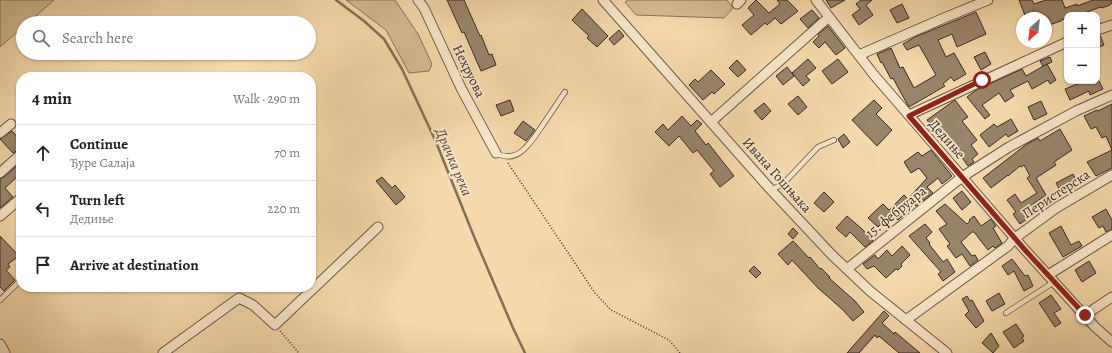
<!DOCTYPE html>
<html lang="en">
<head>
<meta charset="utf-8">
<style>
	:root { --surface:#fff; --page:#f6f6f6; --text:#202124; --muted:#757577; --line:#e0e0e0 }
	body { margin:0; font-family:Alegreya,serif; background:var(--page); color:var(--text) }
	.controls { position:absolute; right:12px; top:12px; display:grid; overflow:hidden; border-radius:8px; box-shadow:0 1px 3px #0004 }
	.controls button { width:36px; height:36px; display:grid; place-items:center; padding:0; border:0; border-bottom:1px solid var(--line); background:var(--surface); color:var(--text); font:20px sans-serif }
	.compass { position:absolute; left:1016px; top:12px; width:36px; height:36px; border-radius:50%; background:var(--surface); box-shadow:0 1px 3px #0004; rotate:207deg }
	.stop { position:absolute; width:12px; height:12px; margin:-9px; border:3px solid #8f2418; border-radius:50%; background:#fff }
	.stop.end { background:#8f2418; border-color:#fff; box-shadow:0 1px 4px #0008 }
	.list { margin:0; padding:0; list-style:none }
	h2 { display:flex; justify-content:space-between; align-items:center; height:52px; margin:0; padding:0 16px; font-size:17px }
	h2 small { font-size:13px; font-weight:400; color:var(--muted) }
	.list li { display:grid; grid-template-columns:26px 1fr auto; gap:12px; align-items:center; box-sizing:border-box; height:56px; padding:0 16px; border-top:1px solid var(--line) }
	.list b { display:block; font-size:15px; white-space:nowrap }
	.list p { margin:0; font-size:13px; white-space:nowrap; color:var(--muted) }
	.list em { font-size:13px; font-style:normal; color:var(--muted) }
	.icon { flex:none; width:22px; height:22px; fill:none; stroke:currentColor; stroke-width:2; stroke-linecap:round; stroke-linejoin:round }
	.map { position:relative; flex:none; width:1112px; height:353px; overflow:hidden }
	.search { position:absolute; background:var(--surface); box-shadow:0 1px 3px #0004; left:16px; top:16px; width:300px; height:44px; display:flex; align-items:center; gap:10px; box-sizing:border-box; padding:0 14px; border-radius:22px; color:var(--muted); font-size:15px }
	.panel { position:absolute; background:var(--surface); box-shadow:0 1px 3px #0004; left:16px; top:72px; width:300px; height:220px; border-radius:16px }
	.map>svg:first-child { display:block }
</style>
</head>
<body>
<div class="map">
<svg width="1112" height="353" viewBox="0 0 1112 353">
	<rect width="100%" height="100%" fill="#f6d9ac"/>
	<filter id="stains"><feTurbulence type="fractalNoise" baseFrequency=".005" numOctaves="4"/><feColorMatrix values="0 0 0 0 .2 0 0 0 0 .09 0 0 0 0 .02 0 0 0 .5 -.17"/></filter>
	<radialGradient id="worn" r=".72"><stop offset=".6" stop-color="#630" stop-opacity="0"/><stop offset="1" stop-color="#630" stop-opacity=".3"/></radialGradient>
	<g fill="#d6bb95" stroke="#86735e">
		<path d="M0,0h54l-26,23h-5v4l-23,20z"/>
		<path d="M346,0h49l23,34 14,30 -3,7 -20,2 -23,-43z"/>
		<path d="M628,0h99l6,8 -9,10 -88,-3 -11,-13z"/>
	</g>
	<g fill="none" stroke-linecap="round" stroke-linejoin="round">
		<path stroke="#83705b" stroke-width="2.5" d="M336,0l28,21 20,18 18,30 34,73 39,97 38,89 12,25"/>
	</g>
	<g fill="#9a856c" stroke="#372b26">
		<path d="M447,0h17l16,36 1,-1 8,20 3,-1 4,11 -15,6 -17,-39 -2,1z"/>
		<path d="M756,0l13,13 11,-9 -3,-4h10l11,11 -17,13 -6,-6 -8,7 -2,-2 -14,12 -9,-10 12,-10 -6,-7z"/>
		<path d="M826,0h19l-14,8z"/>
		<path d="M861,0h11l-6,5 7,10 -14,10 -7,-10 8,-6 -4,-5z"/>
		<path d="M1019,0h13l2,4 12,-4h16l3,8 12,-4v2l16,-6h19v3l-2,1v1l-8,3 -1,-1 -23,8h-11v3l-6,2v1l-15,5v-8h-20z"/>
		<path d="M902,4l7,14 -12,5 -7,-13z"/>
		<path d="M582,9l26,27 -11,11 -10,-9 2,-2 -17,-16z"/>
		<path d="M812,10l7,8 -11,10 -8,-9z"/>
		<path d="M976,12l10,22 -29,13 -5,-13 -14,6 8,17 8,-4 12,21 -12,7 -3,-4 -8,7 2,2 -36,21 -8,-14 -8,-15 -2,1 -9,-17 -1,1 -4,-9 14,-6 9,20 3,-1 11,21 22,-13 -17,-30 -12,5 -4,-6 12,-7z"/>
		<path d="M828,26l17,22 -9,7 -11,-13 -6,6 -6,-6 6,-6 -1,-2z"/>
		<path d="M619,30l5,6 -10,9 -5,-6z"/>
		<path d="M1100,35l4,10 -7,3v-12z"/>
		<path d="M985,52l6,12 -10,6 -7,-13z"/>
		<path d="M1050,57l2,5 -9,4 -3,-5z"/>
		<path d="M808,59l8,9 -10,8 4,4 -7,6 -11,-13z"/>
		<path d="M838,59l10,13 -16,12 -10,-13z"/>
		<path d="M737,60l9,10 -8,7 -9,-9z"/>
		<path d="M1047,64l9,16 -6,4 -2,-4 -16,9 -4,-8 -18,9 4,6 -9,6 -6,-9 -17,12 8,10 -5,4 -18,-22 9,-7 46,-21 4,7z"/>
		<path d="M787,67l7,9 -11,9 -7,-9z"/>
		<path d="M711,70l14,14 -11,10 -2,-2 -9,8 -14,-15 6,-6 3,3z"/>
		<path d="M1085,81h14l4,8 -13,6 -1,-4 -19,9 -5,-11z"/>
		<path d="M798,96l9,11 -9,8 -10,-11z"/>
		<path d="M510,100l4,11 -13,5 -5,-11z"/>
		<path d="M874,100l8,8 -6,6 16,16 -15,16 -25,-26z"/>
		<path d="M955,100l13,17 -6,4 15,19 -6,5 7,9 -6,5 2,3 -6,4 -17,-24 -2,1 -11,-15 -3,3 -8,-11z"/>
		<path d="M1041,101l6,13 -13,6 -6,-13z"/>
		<path d="M764,103l7,8 -9,9 -8,-9z"/>
		<path d="M1112,104v46l-6,-14 -4,2 -6,-11 -5,2 -7,-13 13,-6 1,1z"/>
		<path d="M682,116l9,10 6,-6 5,4 -7,7 11,14 2,-2 26,33 -14,11 -10,-13 4,-3 -17,-21 -4,3 -14,-17 -10,10 -14,-14 8,-8 5,6z"/>
		<path d="M1011,119l7,12 -10,6 -2,-3 -17,13 -9,-12 14,-11 3,3z"/>
		<path d="M523,121l12,9 -9,11 -12,-8z"/>
		<path d="M1060,129l12,21 -18,12 2,3 -20,13 10,17 -20,14 5,7 -11,8 -7,-10 3,-2 -9,-12 8,-6 6,9 16,-10 -10,-15 3,-2 -6,-11 -3,2 -1,-1 -12,10v-1l-17,13 -8,-10 44,-34 11,-6 2,3z"/>
		<path d="M12,131l9,10v7l-8,5 -13,-14z"/>
		<path d="M844,134l6,8 -7,6 -5,-9z"/>
		<path d="M931,150l21,26 -10,8 -4,-6 -11,9 6,6 -17,13 -2,-2 -16,16 -4,-4 -7,7 -3,-2 -6,6 -10,-9 5,-5 10,-9 6,6 15,-15 4,4 19,-21 -8,-10 -8,5 -7,-11 14,-10 4,4z"/>
		<path d="M1112,150v18l-16,8 -9,-14z"/>
		<path d="M21,162v17l-3,-3 -13,12 8,9 -13,11v-29l4,-2z"/>
		<path d="M1073,174l4,8 -16,10 -5,-9z"/>
		<path d="M382,177l10,11 3,-3 10,12 -9,8 -20,-24z"/>
		<path d="M962,191l9,11 -9,8 -9,-12z"/>
		<path d="M824,192l10,10 -10,10 -10,-9z"/>
		<path d="M945,204l22,20 3,-3 -1,-1 5,-4 7,10 10,-7 5,7 -3,2 9,15 -7,5 -2,-2 -5,4 -14,-18h-2l-11,10 11,14 3,-1 3,5 -8,6 -8,-12 -6,4 -9,-12 3,-2 -11,-15 8,-5 -11,-13z"/>
		<path d="M1106,209l6,11v9l-6,3 -3,-6 -4,2 -7,-11z"/>
		<path d="M847,216l15,13 11,12 -8,6 -15,-15 -4,5 -10,-9z"/>
		<path d="M925,224l7,8 -6,6 4,5 -1,1 14,18 4,-3 8,13 -12,9 -5,-7 3,-2 -32,-36z"/>
		<path d="M1061,226l10,19 8,-4 3,5 -19,11 -14,-24z"/>
		<path d="M793,228l5,5 -5,6 -5,-5z"/>
		<path d="M0,236l19,20 -11,8 2,3 -4,3 9,10 -11,11 -4,-4z"/>
		<path d="M793,241l16,17 1,-1 10,12 1,-1 9,9 -1,1 26,23 9,11 -11,9 -10,-11 -25,-22 -26,-28 -4,5 -10,-11z"/>
		<path d="M902,246l8,9 -9,9 1,2 -4,4 -2,-1 -10,9 -12,-12 -7,3 -4,-5 12,-9 3,4 9,-9 5,6z"/>
		<path d="M1012,259l13,17 3,-1 5,11 -9,5 -10,-20 -6,4 -6,-9z"/>
		<path d="M1089,261l7,12 -14,9 -7,-12z"/>
		<path d="M754,266l7,7 -5,5 -7,-7z"/>
		<path d="M999,293l6,11 -13,7 -6,-10z"/>
		<path d="M1051,295l10,14 -7,4 7,10 -6,4 -16,-24z"/>
		<path d="M967,296l3,5 2,-1 12,21 -8,7 -11,-13 4,-4 -7,-12z"/>
		<path d="M884,311l5,5 -7,7 12,11 1,-2 25,21h-21l-20,-17 -2,2 -2,-3 -16,18h-12z"/>
		<path d="M1016,324l8,12 -2,2 2,3 -10,7 -11,-16z"/>
		<path d="M991,333l8,13 -6,7 -11,-10z"/>
	</g>
	<g fill="none" stroke-linecap="round" stroke-linejoin="round">
		<g stroke="#675648" stroke-width="6">
			<g id="lane">
				<path d="M496,153c23,13 37,-14 48,-30 7,-10 14,-21 21,-31"/>
				<path d="M771,190l12,-6 35,-37 16,-7"/>
				<path d="M0,300l21,-20"/>
				<path d="M1006,313l48,-31"/>
			</g>
		</g>
		<g stroke="#675648" stroke-width="11">
			<g id="street">
				<path d="M418,0l6,8 37,80 35,65"/>
				<path d="M603,0l168,190 61,65 38,36 77,62"/>
				<path d="M816,0l58,75 51,59 100,116 70,77 17,15"/>
				<path d="M737,4l4,-4"/>
				<path d="M1097,30l15,-5"/>
				<path d="M859,55l85,-37 44,-18"/>
				<path d="M909,115l158,-73"/>
				<path d="M711,122l118,-105"/>
				<path d="M0,133l11,-9"/>
				<path d="M0,173l21,-19"/>
				<path d="M0,216l21,-18"/>
				<path d="M847,269l115,-92 47,-30 67,-36 36,-16"/>
				<path d="M1048,275l64,-40"/>
				<path d="M1085,315l27,-18"/>
				<path d="M906,320l102,-74 7,-8 41,-30 56,-33"/>
				<path d="M0,344l5,9"/>
				<path d="M163,353l76,-55 14,7 22,20 103,-98"/>
			</g>
		</g>
		<g stroke="#372b26" stroke-width="1.5" stroke-dasharray="1 2" stroke-linecap="butt">
			<path d="M508,163l87,130 16,17 58,30 11,13"/>
			<path d="M280,331l19,22"/>
		</g>
		<use href="#lane" stroke="#f9e6c9" stroke-width="4.5"/>
		<use href="#street" stroke="#f9e6c9" stroke-width="9"/>
	</g>
	<g fill="none" stroke-linecap="round" stroke-linejoin="round">
		<path stroke="#8f2418" stroke-width="5" d="M982,80l-73,36 116,134 60,65"/>
	</g>
	<g text-anchor="middle" dominant-baseline="central" stroke-width="3.5" stroke-linejoin="round" paint-order="stroke">
		<g font-size="14" fill="#372b26" stroke="#f9e6c9">
			<text transform="translate(469 71) rotate(64)">Нехруова</text>
			<text transform="translate(947 139) rotate(49)">Дедиње</text>
			<text transform="translate(777 175) rotate(48)">Ивана Гошњака</text>
			<text transform="translate(1056 194) rotate(-33)">Перистерска</text>
			<text transform="translate(896 212) rotate(-39)">15. фебруара</text>
		</g>
		<g font-size="15" font-style="italic" fill="#5d4e40" stroke="#f9e6c9">
			<text transform="translate(454 162) rotate(67)">Драчка река</text>
		</g>
	</g>
	<rect width="100%" height="100%" filter="url(#stains)"/>
	<rect width="100%" height="100%" fill="url(#worn)"/>
</svg>
<div class="controls">
<button>+</button>
<button>−</button>
</div>
<svg class="compass" viewBox="-18 -18 36 36"><path d="M0-13l5 13h-10z" fill="#e53935"/><path d="M0 13l5-13h-10z" fill="#757577"/></svg>
<div class="stop" style="left:982px;top:80px"></div>
<div class="stop end" style="left:1085px;top:315px"></div>
<div class="search"><svg class="icon" aria-label="search" viewBox="0 0 24 24"><circle cx="10" cy="10" r="6"/><path d="M15 15l6 6"/></svg>Search here</div>
<section class="panel">
<h2>4 min<small>Walk · 290 m</small></h2>
<ul class="list">
<li><svg class="icon" aria-label="ahead" viewBox="0 0 24 24"><path d="M12 20V5M6 11l6-6 6 6"/></svg><div><b>Continue</b><p>Ђуре Салаја</p></div><em>70 m</em></li>
<li><svg class="icon" aria-label="left" viewBox="0 0 24 24"><path d="M17 20v-9H6M10 6l-5 5 5 5"/></svg><div><b>Turn left</b><p>Дедиње</p></div><em>220 m</em></li>
<li><svg class="icon" aria-label="arrive" viewBox="0 0 24 24"><path d="M6 21V4h12l-3 4 3 4H6"/></svg><div><b>Arrive at destination</b></div></li>
</ul>
</section>
</div>
</body>
</html>
